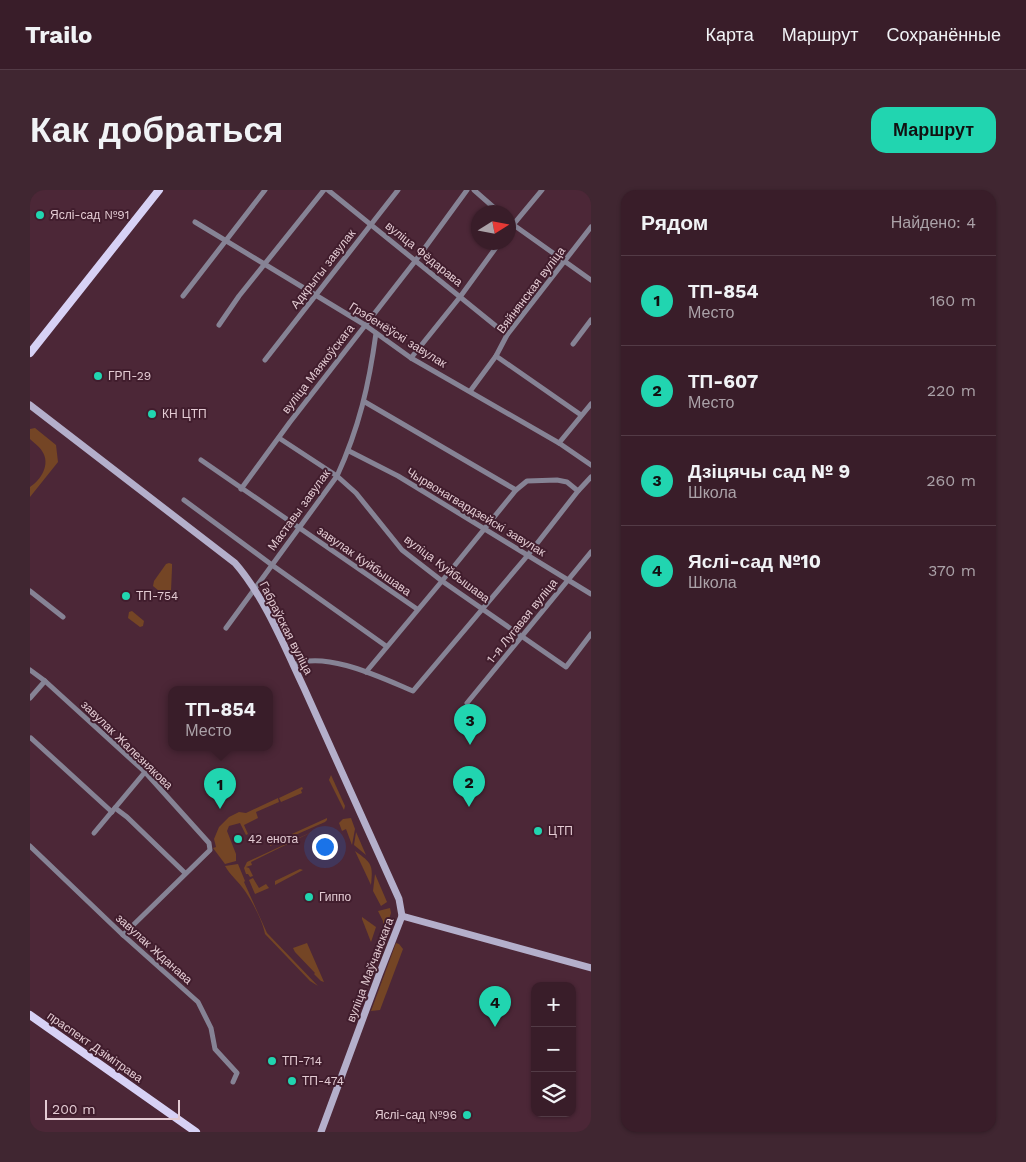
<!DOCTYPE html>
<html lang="ru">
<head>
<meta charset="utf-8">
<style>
	:root { --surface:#391d29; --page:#402631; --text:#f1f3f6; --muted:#aba2a8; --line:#533b46; --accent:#21d5b0 }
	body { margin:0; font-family:"Work Sans",sans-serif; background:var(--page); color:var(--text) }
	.controls { position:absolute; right:15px; bottom:15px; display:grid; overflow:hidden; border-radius:10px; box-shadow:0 1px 4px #0004 }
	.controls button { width:45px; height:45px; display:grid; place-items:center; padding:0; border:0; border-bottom:1px solid var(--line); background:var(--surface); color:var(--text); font:25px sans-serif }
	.compass { position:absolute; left:441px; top:15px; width:45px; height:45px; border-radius:50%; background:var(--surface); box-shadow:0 1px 4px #0004; rotate:79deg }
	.scale { position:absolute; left:15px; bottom:12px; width:135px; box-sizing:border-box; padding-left:5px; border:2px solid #e3cbd3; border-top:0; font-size:14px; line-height:18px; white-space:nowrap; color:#e3cbd3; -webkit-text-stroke:4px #411d2d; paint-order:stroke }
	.you { position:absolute; left:294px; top:656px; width:18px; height:18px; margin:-12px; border:4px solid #fff; border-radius:50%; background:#1a73e8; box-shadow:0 0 0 8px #1a73e833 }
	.badge { display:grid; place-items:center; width:32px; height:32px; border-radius:50%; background:var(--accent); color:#111; font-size:16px; font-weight:700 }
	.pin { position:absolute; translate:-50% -41px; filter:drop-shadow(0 1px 2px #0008) }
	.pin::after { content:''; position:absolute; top:26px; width:18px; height:15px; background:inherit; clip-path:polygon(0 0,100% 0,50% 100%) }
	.popup { position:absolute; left:138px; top:496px; width:105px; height:65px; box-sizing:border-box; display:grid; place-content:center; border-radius:10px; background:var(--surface); filter:drop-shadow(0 1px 4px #0005); font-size:16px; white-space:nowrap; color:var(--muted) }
	.popup b { font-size:19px; color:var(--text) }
	.popup::after { content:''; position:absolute; left:50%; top:100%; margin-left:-10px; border:10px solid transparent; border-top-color:var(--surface) }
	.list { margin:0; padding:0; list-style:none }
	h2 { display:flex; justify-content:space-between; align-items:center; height:65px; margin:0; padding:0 20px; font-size:21px }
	h2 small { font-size:16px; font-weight:400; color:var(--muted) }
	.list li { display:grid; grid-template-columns:32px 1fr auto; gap:15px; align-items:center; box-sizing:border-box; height:90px; padding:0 20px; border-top:1px solid var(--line) }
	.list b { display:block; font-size:19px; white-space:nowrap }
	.list p { margin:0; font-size:16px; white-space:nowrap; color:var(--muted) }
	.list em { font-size:16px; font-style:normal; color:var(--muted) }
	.icon { flex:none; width:28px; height:28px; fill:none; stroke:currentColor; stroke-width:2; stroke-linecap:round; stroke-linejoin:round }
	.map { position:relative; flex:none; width:561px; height:942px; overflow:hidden; border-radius:15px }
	header { display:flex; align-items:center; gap:30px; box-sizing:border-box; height:70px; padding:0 25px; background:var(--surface); border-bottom:1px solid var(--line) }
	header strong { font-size:24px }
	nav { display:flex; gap:28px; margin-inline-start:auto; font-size:18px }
	.intro { display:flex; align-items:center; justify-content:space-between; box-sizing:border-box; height:120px; padding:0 30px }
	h1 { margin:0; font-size:35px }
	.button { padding:12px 22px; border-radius:15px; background:var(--accent); color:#111; font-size:18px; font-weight:700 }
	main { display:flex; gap:30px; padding:0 30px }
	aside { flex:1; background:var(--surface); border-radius:15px; box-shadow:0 1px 4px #0004 }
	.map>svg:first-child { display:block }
</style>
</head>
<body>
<header>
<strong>Trailo</strong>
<nav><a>Карта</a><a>Маршрут</a><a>Сохранённые</a></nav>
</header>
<div class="intro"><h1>Как добраться</h1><a class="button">Маршрут</a></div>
<main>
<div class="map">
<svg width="561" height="942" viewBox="0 0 561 942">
	<rect width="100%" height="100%" fill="#4c2737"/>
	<g fill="#744525">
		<path d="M5,238l21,17 2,17 -28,35v-10c11,-7 21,-23 12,-36 -2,-4 -8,-8 -12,-12v-10z"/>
		<path d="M139,373l3,1v4l-1,23 -6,5 -12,-10 1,-5 12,-17z"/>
		<path d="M102,421l12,10 -1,5 -3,1 -12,-9 1,-6z"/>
		<path d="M301,585l14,31 -1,4 -15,-30z"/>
		<path d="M272,597l1,2 -2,1 1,3 -21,9 -2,-4z"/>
		<path d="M248,608l1,4 -23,10 2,6 -14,7 4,9 -2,1 -6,-12 -11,3 -2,5 9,23v7l-11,3 -12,-16 3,-1 -2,-8 5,-12 10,-10 10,-5 7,1z"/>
		<path d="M297,628v2l-2,2 -55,24v-2z"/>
		<path d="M321,628l4,11 -3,16 -6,-16 -4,2 -3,-8 4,-4z"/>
		<path d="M286,640l-65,32 1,3 -6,2 3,1 4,8 -3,1 -2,-3h-2l-2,-6 3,-6z"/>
		<path d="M326,642l10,23 -12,-10z"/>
		<path d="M325,661c17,12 18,14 16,34z"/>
		<path d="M208,674l7,17 -1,1 23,51 51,53 -8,-5 -45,-47c-2,-12 -13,-33 -20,-43 -6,-9 -15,-16 -20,-25z"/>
		<path d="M270,679l3,1 -28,15v-4z"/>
		<path d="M345,684l12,28 -6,4 -8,-15z"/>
		<path d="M223,688l6,10 7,-4 3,4 -14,6 -6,-14z"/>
		<path d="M360,718l1,5 -5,15 -3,1v-8l-5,-10z"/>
		<path d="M332,727l14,10 -5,15 -9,-23z"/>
		<path d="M277,753l17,39 -3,-1 -7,-7 1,-1 -20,-21 -2,-4z"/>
		<path d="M366,753l3,1 4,5 -23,61 -9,1z"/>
	</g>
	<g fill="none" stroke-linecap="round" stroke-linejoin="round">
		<g stroke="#868395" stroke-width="5">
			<path d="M298,0l179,145"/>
			<path d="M444,0l25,22"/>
			<path d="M478,31l83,59"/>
			<path d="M165,32l170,103 46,33 148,85 32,22"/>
			<path d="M478,41l34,-41"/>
			<path d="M153,106l82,-106"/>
			<path d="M189,135l20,-29 85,-106"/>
			<path d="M543,154l18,-24"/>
			<path d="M466,166l85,59"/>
			<path d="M381,168l49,-61 40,-55"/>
			<path d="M235,170l133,-170"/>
			<path d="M441,200l25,-34 11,-21 84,-108"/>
			<path d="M335,212l151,88"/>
			<path d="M249,248l58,38 19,17 46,57 40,31 124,86 25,-33"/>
			<path d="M529,253l32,-39"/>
			<path d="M319,261l49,25 193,118"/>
			<path d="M171,270l216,149"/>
			<path d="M211,299l49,-67 126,-162 51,-70"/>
			<path d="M154,310l88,65 114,81"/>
			<path d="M0,401l33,26"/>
			<path d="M196,438l111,-152c22,-48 32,-91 39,-143"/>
			<path d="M263,475c32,-15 89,13 120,26l115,-136 50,-64 13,-14"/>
			<path d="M0,480l15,11 100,91 64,71 1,7 -87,85"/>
			<path d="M336,482l76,-91 74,-91 11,-9 30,-1 10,2 11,9"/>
			<path d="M0,508l15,-17"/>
			<path d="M437,513l124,-151"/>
			<path d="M1,548l81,74"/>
			<path d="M85,618l12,9 58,56"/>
			<path d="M64,643l51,-61"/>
			<path d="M0,656l93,89 75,67 13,26 4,21 22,24 -4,9"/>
		</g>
		<g stroke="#b4afcb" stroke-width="7">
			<path d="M0,215l205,158c29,33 50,85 69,125 32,70 63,141 95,211l3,17"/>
			<path d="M291,942l58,-157 23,-59 189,52"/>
		</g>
		<g stroke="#d7d1f5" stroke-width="8">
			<path d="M0,163l129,-163"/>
			<path d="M0,825l166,117"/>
		</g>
	</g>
	<g fill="#21d5b0" stroke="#411d2d" stroke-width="2">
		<circle cx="10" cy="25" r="5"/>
		<circle cx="68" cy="186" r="5"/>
		<circle cx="122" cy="224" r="5"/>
		<circle cx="96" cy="406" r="5"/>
		<circle cx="508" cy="641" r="5"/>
		<circle cx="208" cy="649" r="5"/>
		<circle cx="279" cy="707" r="5"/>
		<circle cx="242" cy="871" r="5"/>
		<circle cx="262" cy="891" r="5"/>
		<circle cx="437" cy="925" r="5"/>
	</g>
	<g text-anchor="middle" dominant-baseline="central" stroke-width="4" stroke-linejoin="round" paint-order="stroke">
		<g font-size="12" fill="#e3cbd3" stroke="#411d2d" text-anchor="start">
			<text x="20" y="25">Яслі-сад №91</text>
			<text x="78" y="186">ГРП-29</text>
			<text x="132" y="224">КН ЦТП</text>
			<text x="106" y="406">ТП-754</text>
			<text x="518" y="641">ЦТП</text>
			<text x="218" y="649">42 енота</text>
			<text x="289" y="707">Гиппо</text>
			<text x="252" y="871">ТП-714</text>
			<text x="272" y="891">ТП-474</text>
			<text x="427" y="925" text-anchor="end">Яслі-сад №96</text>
		</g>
		<g font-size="12" fill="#e3cbd3" stroke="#411d2d">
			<text transform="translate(394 64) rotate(39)">вуліца Фёдарава</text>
			<text transform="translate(293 79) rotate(-52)">Адкрыты завулак</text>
			<text transform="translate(501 100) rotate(-53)">Вяйнянская вуліца</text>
			<text transform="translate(368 145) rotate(32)">Грэбенёўскі завулак</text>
			<text transform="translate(288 179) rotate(-52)">вуліца Маякоўскага</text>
			<text transform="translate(269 320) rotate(-54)">Маставы завулак</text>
			<text transform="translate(446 322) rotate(31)">Чырвонагвардзейскі завулак</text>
			<text transform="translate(334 371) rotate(35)">завулак Куйбышава</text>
			<text transform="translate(417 379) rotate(37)">вуліца Куйбышава</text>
			<text transform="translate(492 431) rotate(-51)">1-я Лугавая вуліца</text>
			<text transform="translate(256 438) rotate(63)">Габраўская вуліца</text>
			<text transform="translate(97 555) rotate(44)">завулак Жалезнякова</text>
			<text transform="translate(124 759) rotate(42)">завулак Жданава</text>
			<text transform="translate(340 780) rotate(-69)">вуліца Маўчанскага</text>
			<text transform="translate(65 857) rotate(35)">праспект Дзімітрава</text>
		</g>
	</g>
</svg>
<div class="controls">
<button>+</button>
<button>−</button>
<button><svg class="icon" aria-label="layers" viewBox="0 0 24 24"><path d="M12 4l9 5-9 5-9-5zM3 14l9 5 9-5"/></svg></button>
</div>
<svg class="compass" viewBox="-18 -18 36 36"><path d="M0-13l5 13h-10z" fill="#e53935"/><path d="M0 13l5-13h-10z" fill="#aba2a8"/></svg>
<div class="scale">200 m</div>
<div class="you"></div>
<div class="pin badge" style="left:190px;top:619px">1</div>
<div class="popup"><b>ТП-854</b>Место</div>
<div class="pin badge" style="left:439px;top:617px">2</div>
<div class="pin badge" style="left:440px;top:555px">3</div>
<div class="pin badge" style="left:465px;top:837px">4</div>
</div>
<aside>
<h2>Рядом<small>Найдено: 4</small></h2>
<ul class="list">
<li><span class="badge">1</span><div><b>ТП-854</b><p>Место</p></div><em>160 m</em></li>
<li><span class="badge">2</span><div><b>ТП-607</b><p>Место</p></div><em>220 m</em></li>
<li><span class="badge">3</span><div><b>Дзіцячы сад № 9</b><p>Школа</p></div><em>260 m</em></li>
<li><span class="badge">4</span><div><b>Яслі-сад №10</b><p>Школа</p></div><em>370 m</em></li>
</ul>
</aside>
</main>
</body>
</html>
